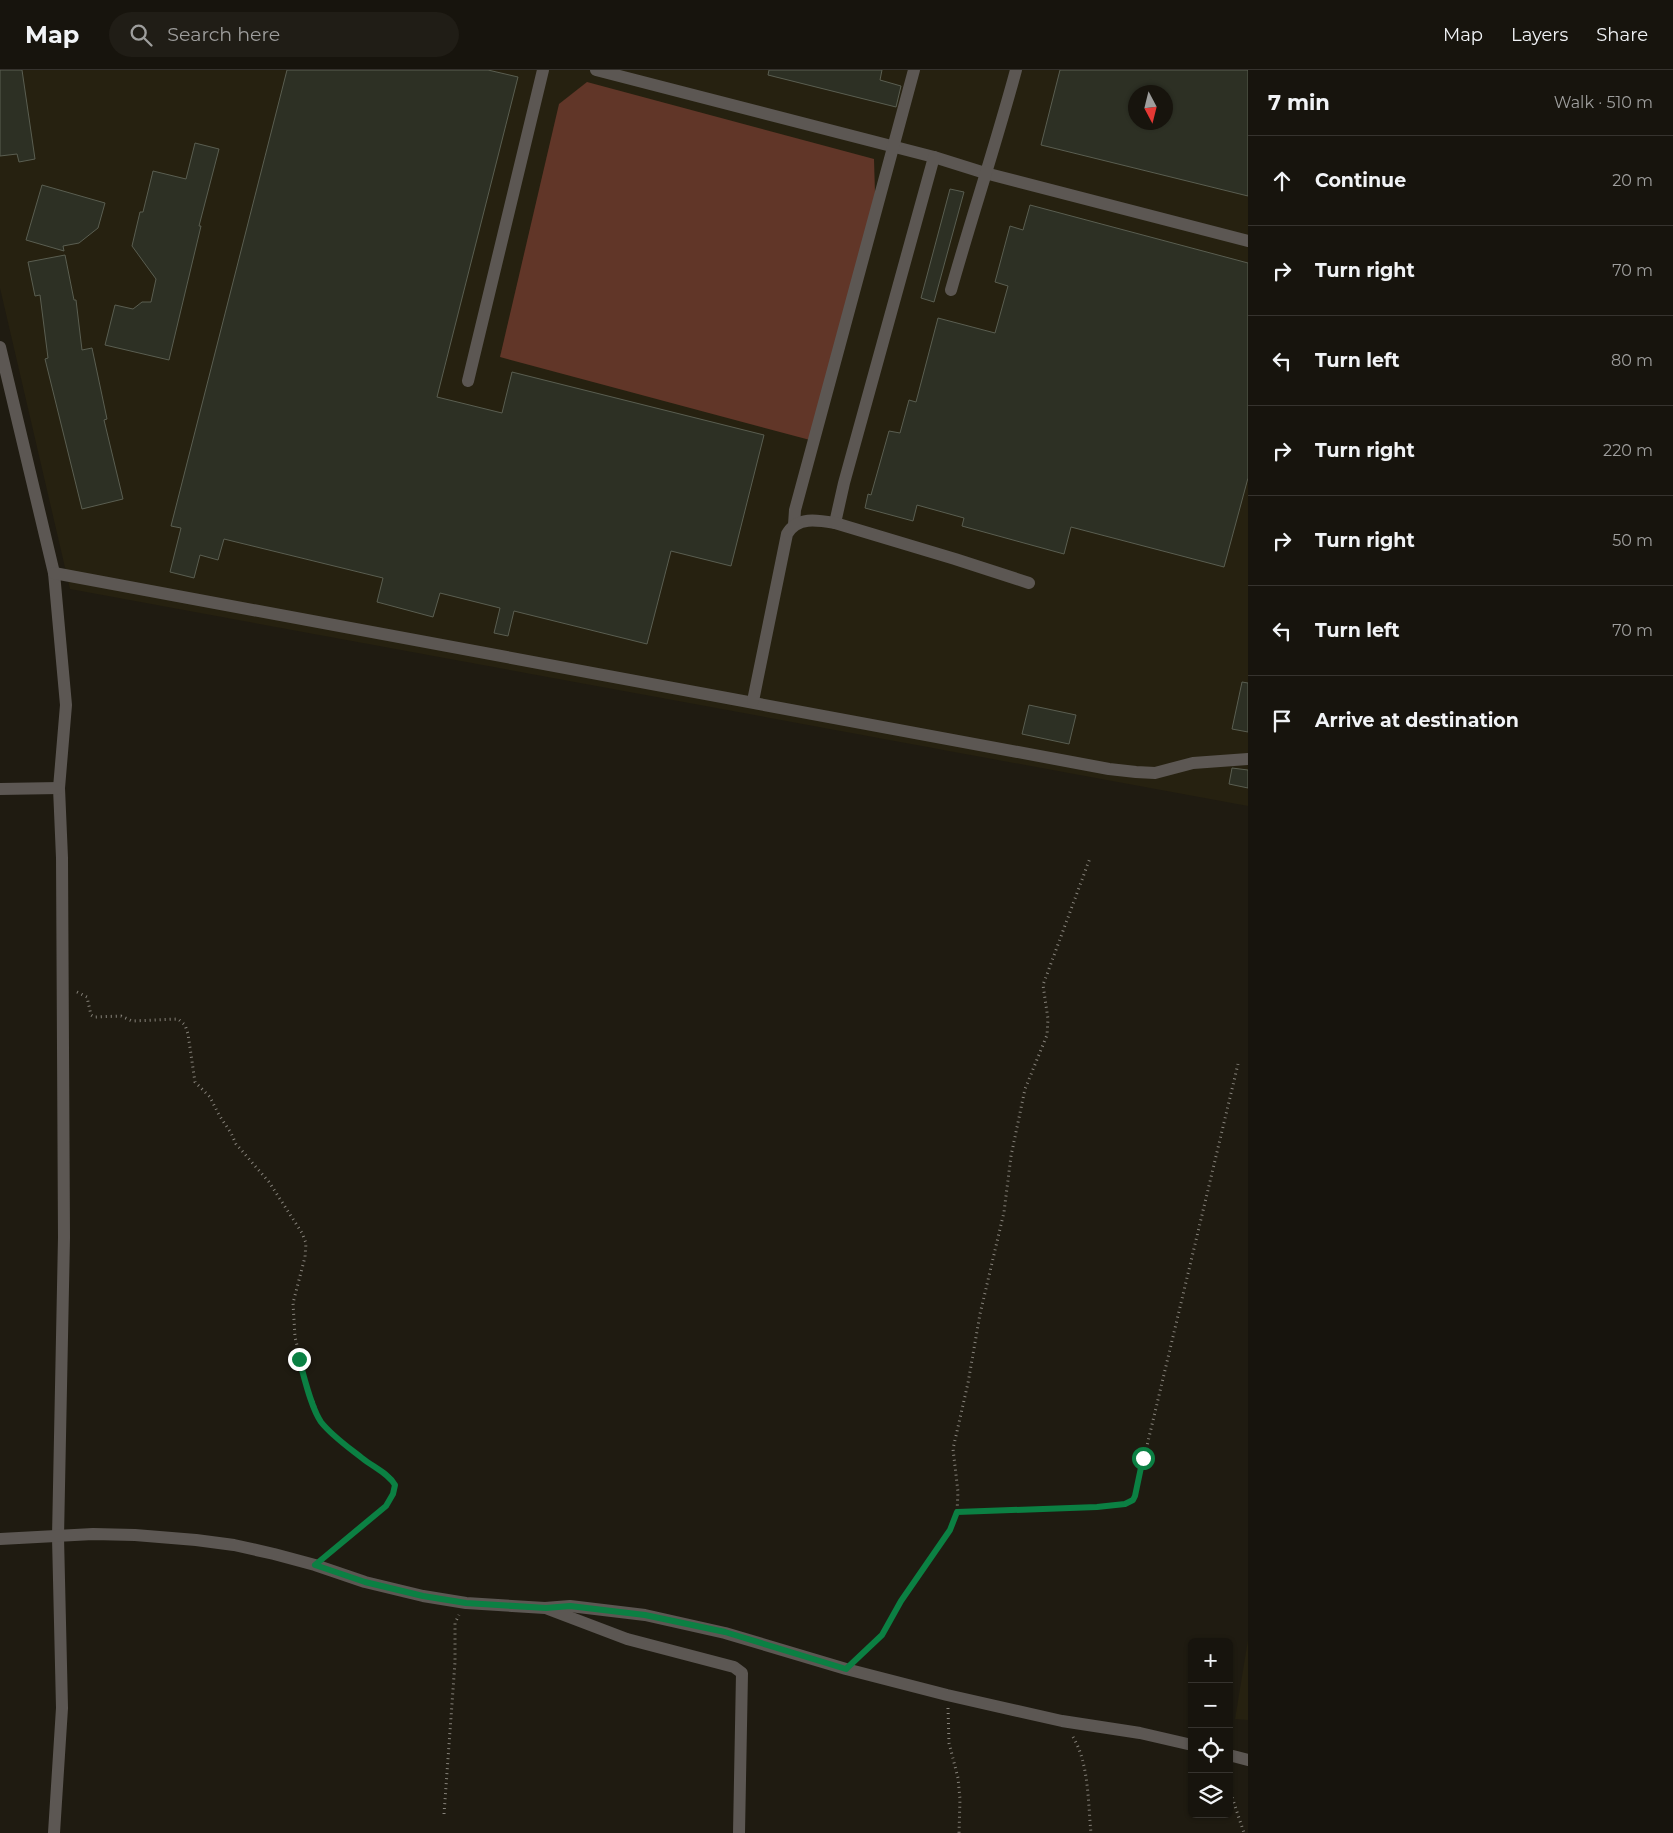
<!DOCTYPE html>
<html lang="en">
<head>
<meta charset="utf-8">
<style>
	:root { --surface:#17140d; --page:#201d16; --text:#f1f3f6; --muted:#9e9e9d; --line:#36332e }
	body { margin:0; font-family:Montserrat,sans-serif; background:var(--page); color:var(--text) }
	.controls { position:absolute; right:15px; bottom:15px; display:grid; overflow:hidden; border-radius:8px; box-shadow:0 1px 4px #0004 }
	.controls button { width:45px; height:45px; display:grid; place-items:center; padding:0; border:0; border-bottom:1px solid var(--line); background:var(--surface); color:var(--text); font:25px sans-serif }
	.compass { position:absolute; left:1128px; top:15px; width:45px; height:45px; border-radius:50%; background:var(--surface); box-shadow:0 1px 4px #0004; rotate:173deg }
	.stop { position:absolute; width:15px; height:15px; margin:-11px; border:4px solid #0b8043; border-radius:50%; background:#fff }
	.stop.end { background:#0b8043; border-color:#fff; box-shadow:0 1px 5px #0008 }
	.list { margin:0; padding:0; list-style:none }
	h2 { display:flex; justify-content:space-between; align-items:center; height:65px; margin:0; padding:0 20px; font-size:21px }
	h2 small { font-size:16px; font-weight:400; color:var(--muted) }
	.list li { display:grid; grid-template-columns:32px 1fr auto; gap:15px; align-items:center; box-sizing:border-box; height:90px; padding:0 20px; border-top:1px solid var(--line) }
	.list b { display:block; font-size:19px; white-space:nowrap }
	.list em { font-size:16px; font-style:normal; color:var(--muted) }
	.icon { flex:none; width:28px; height:28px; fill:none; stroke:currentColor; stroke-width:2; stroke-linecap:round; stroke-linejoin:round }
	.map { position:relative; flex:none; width:1248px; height:1763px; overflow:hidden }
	header { display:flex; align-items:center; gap:30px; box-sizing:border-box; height:70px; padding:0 25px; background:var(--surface); border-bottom:1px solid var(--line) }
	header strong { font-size:24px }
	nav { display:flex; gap:28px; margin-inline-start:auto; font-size:18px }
	.search { width:350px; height:45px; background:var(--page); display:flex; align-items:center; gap:12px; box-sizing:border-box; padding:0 18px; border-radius:28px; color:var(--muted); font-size:19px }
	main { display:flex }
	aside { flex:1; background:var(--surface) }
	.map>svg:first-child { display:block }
</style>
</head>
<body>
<header>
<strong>Map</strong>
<div class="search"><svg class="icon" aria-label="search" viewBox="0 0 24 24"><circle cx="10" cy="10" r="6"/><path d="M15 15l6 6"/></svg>Search here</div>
<nav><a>Map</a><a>Layers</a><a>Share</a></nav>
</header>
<main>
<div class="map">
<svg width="1248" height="1763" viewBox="0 0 1248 1763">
	<rect width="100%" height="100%" fill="#1f1b11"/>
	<g fill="#262110" fill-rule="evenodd">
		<path d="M0,0h1248v736l-1178,-217 -70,-301zM1136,22h30v30h-30z"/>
		<path d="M1248,1570v80l-13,-1z"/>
	</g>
	<path fill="#613628" d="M587,12l287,77 1,35 -65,246 -310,-83 59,-253z"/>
	<g fill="#2d3024" stroke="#5a5e51" fill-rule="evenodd">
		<path d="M0,0h22l13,89 -16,3 -2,-8 -17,2z"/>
		<path d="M287,0h201l30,7 -81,320 65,16 10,-41 252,63 -33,131 -60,-15 -24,93 -133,-33 -6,25 -14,-3 6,-25 -60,-15 -7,24 -56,-15 6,-24 -159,-39 -6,21 -18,-5 -6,23 -24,-6 11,-44 -10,-2z"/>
		<path d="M769,0h113l-2,10 21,6 -5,21 -128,-32z"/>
		<path d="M1060,0h188v126l-207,-51zM1136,22h30v30h-30z"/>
		<path d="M195,73l24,6 -20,77h2l-32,134 -64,-15 10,-40 18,4 9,-7h9l5,-23 -24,-33 8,-34h3l10,-41 33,8z"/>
		<path d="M42,115l63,18 -7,25 -19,15 -16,3 1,5 -38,-11z"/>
		<path d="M950,119l14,3 -30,110 -13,-4z"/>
		<path d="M1030,135l218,58v215l-24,89 -153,-40 -7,27 -102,-28 2,-8 -47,-13 -4,16 -48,-13 3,-14 3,1 18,-64 11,2 9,-33 7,2 22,-84 57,15 13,-47 -13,-4 15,-56 13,4z"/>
		<path d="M65,185l9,45h2l6,50 10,-2 15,71 -3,1 19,79 -41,10 -37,-150 3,-1 -8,-63 -5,1 -7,-34z"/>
		<path d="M1242,612l6,1v49l-16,-3z"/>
		<path d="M1029,635l47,10 -7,29 -47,-10z"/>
		<path d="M1232,698l16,2v18l-19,-4z"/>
	</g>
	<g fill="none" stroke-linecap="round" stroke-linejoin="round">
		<g stroke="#87837b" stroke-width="3" stroke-dasharray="1 4" stroke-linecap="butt">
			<path d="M77,922l10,5 4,18 3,2 27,-1 11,5 46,-2 7,6 3,9 7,48 15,15 9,18 12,18 5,11 33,38 33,51 4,10 -1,14 -12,46 2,34 12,49 13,34 9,11 34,28 27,18 5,8 -2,9 -7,12 -60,49"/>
			<path d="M957,1442l140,-5 28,-3 8,-4 2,-4 103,-432"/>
			<path d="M857,1588l25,-23 19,-34 49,-71 7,-18 1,-20 -5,-43 15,-66 12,-69 24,-102 7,-56 14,-67 22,-54 1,-16 -5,-34 47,-127"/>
			<path d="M948,1638l1,35 9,35 2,21 -1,34"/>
			<path d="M1073,1667c16,26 15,66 18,96"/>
			<path d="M1229,1718l15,45"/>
			<path d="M444,1744l11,-152v-39l4,-8"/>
		</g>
		<g stroke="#5c5753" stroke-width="12">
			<path d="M596,0l338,87 51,16 263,68"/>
			<path d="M951,220c21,-74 45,-146 65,-220"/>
			<path d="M0,277l54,226 12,132 -7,83 3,70 2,379 -6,300 4,171 -8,125"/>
			<path d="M468,311l75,-311"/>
			<path d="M835,453l9,-40 90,-326"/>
			<path d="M794,455l1,-15 119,-440"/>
			<path d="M54,503l1055,196 27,3 19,1 38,-10 55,-4"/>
			<path d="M753,631l34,-167c10,-18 31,-14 48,-11l120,36 74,24"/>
			<path d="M0,719l59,-1"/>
			<path d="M0,1469l93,-5 42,1 61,5 38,5 40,9 41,11 50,17 58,14 43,7 79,5 25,-2 75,9 80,18 121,36 101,26 115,26 78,12 52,12"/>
			<path d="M548,1539l79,30 107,28 8,6 -3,160"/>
			<path d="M1229,1685l19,5"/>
		</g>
	</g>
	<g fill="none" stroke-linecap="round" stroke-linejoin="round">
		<path stroke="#0b8043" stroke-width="6" d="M299,1289c5,17 12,49 22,63 11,14 27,25 41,36 11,9 26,15 33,27l-2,9 -7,12 -71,59 50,17 58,14 43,7 80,5 24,-2 75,9 80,17 121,37 36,-34 19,-34 49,-71 7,-18 140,-5 28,-3 8,-4 2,-4 8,-38"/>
	</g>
</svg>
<div class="controls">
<button>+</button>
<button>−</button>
<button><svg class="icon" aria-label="locate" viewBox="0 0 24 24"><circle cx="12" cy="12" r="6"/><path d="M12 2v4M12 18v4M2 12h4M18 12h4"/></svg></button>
<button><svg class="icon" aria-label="layers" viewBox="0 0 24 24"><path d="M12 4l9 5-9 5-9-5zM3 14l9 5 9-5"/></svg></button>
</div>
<svg class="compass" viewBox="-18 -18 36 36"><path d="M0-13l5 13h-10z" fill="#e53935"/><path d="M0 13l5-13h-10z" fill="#9e9e9d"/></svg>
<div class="stop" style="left:1143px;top:1388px"></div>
<div class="stop end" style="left:299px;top:1289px"></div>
</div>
<aside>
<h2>7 min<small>Walk · 510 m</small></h2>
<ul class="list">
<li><svg class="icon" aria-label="ahead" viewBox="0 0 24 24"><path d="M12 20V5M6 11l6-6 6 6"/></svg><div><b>Continue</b></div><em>20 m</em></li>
<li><svg class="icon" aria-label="right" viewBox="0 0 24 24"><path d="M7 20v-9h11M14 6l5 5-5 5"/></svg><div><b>Turn right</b></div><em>70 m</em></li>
<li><svg class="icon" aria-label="left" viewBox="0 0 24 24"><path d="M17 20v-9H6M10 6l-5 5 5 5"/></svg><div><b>Turn left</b></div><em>80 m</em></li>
<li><svg class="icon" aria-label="right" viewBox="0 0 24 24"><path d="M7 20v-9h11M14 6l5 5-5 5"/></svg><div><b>Turn right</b></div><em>220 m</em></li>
<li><svg class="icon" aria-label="right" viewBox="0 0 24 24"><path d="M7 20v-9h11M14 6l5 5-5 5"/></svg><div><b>Turn right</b></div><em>50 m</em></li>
<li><svg class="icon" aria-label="left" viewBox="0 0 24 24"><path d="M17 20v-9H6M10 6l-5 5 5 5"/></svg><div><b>Turn left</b></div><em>70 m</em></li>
<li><svg class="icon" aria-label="arrive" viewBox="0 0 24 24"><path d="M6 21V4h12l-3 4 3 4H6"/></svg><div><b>Arrive at destination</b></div></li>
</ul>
</aside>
</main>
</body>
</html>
